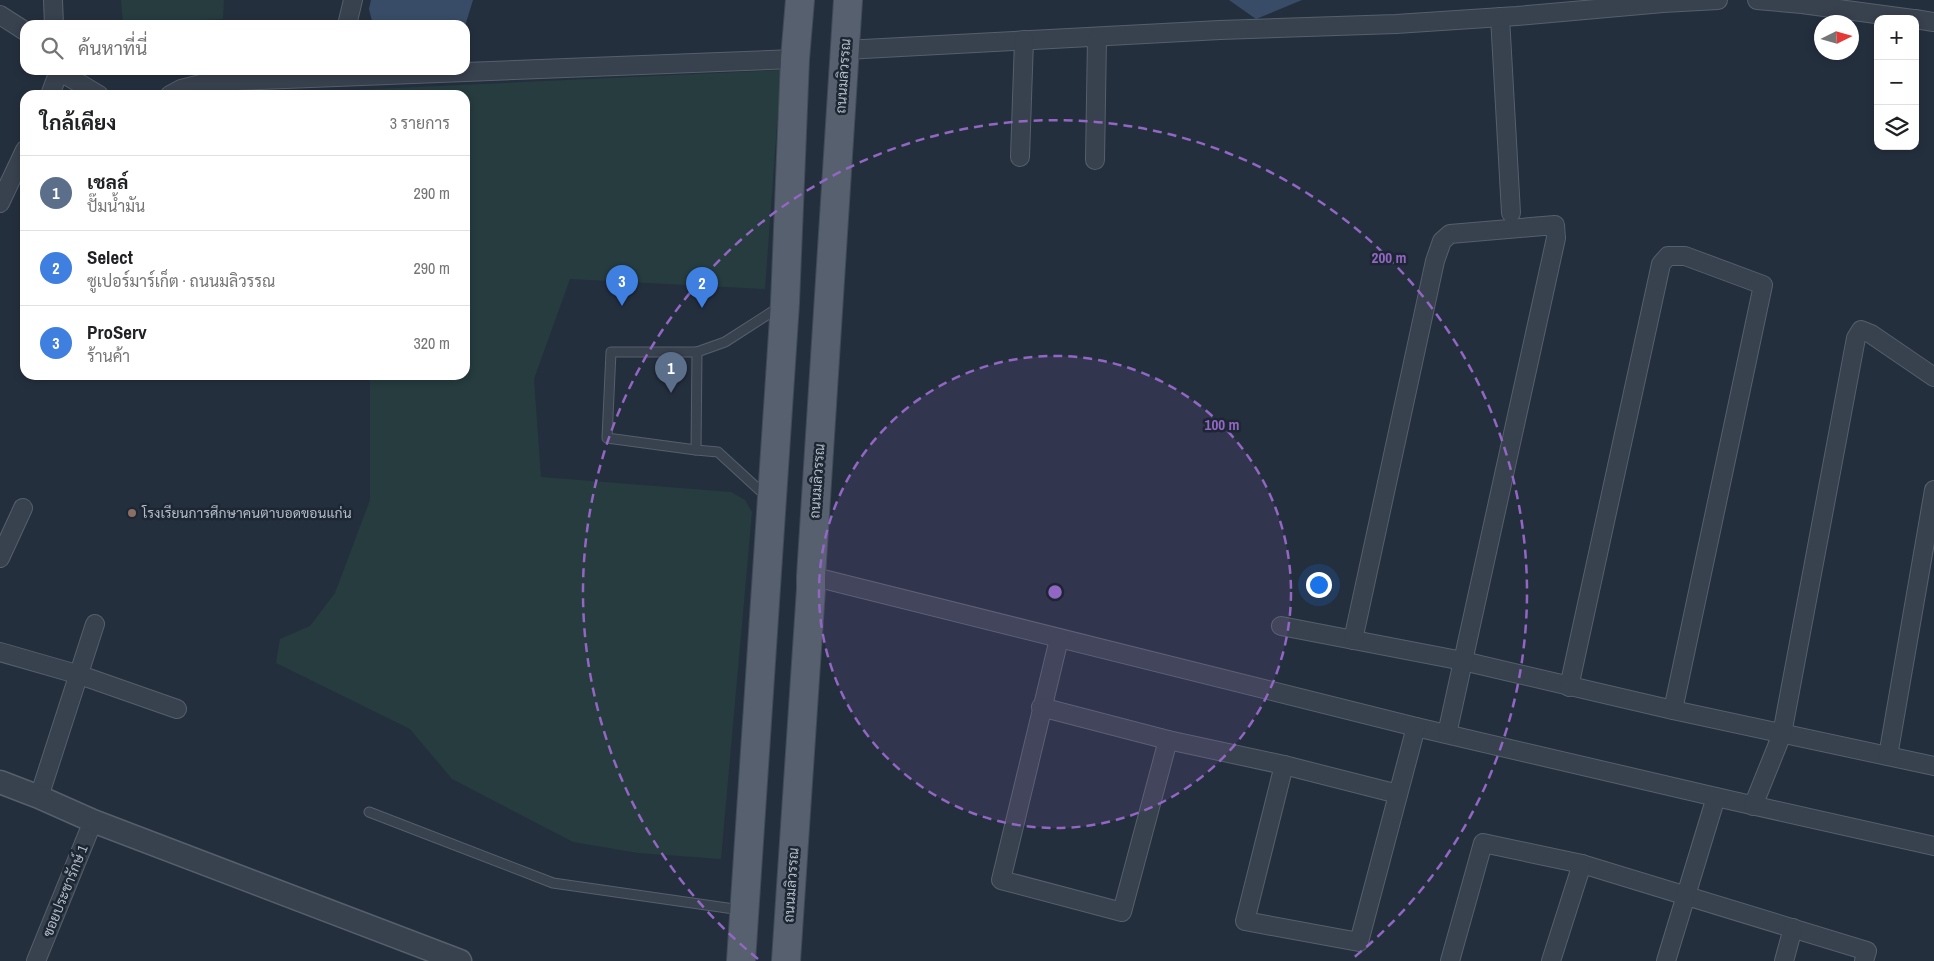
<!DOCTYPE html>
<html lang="th">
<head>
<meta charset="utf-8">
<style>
	:root { --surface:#fff; --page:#f2f2f2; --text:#202124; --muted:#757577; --line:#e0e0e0; --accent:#111827 }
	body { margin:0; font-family:"Archivo Narrow",Sarabun,sans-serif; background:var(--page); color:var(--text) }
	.controls { position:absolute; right:15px; top:15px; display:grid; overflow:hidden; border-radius:10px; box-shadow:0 2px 8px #0003 }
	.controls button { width:45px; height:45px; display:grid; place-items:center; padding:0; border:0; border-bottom:1px solid var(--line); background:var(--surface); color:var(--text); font:25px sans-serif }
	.compass { position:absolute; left:1814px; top:15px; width:45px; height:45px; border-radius:50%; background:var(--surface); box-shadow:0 2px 8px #0003; rotate:85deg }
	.you { position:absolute; left:1318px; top:584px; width:18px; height:18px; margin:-12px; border:4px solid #fff; border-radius:50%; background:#1a73e8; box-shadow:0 0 0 8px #1a73e833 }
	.badge { display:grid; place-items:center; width:32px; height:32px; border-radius:50%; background:var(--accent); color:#fff; font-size:16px; font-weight:700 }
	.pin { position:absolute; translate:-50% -41px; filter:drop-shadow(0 1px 2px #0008) }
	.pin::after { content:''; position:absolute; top:26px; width:18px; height:15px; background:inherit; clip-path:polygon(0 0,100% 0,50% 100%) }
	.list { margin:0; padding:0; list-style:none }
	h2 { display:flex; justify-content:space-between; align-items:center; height:65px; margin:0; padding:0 20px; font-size:21px }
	h2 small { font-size:16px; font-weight:400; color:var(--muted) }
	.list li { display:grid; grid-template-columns:32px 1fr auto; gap:15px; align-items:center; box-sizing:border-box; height:75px; padding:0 20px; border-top:1px solid var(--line) }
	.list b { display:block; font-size:19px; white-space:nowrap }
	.list p { margin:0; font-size:16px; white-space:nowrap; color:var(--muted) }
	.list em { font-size:16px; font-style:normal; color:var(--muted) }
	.icon { flex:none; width:28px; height:28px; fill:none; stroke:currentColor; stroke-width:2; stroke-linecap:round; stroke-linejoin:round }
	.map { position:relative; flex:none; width:1934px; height:961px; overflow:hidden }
	.search { position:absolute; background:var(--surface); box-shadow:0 2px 8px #0003; left:20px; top:20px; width:450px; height:55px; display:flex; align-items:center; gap:12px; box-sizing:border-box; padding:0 18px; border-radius:15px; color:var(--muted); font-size:19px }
	.panel { position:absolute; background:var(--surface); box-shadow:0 2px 8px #0003; left:20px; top:90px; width:450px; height:290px; border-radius:15px }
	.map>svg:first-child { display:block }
</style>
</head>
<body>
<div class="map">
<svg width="1934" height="961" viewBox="0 0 1934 961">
	<rect width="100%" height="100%" fill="#242f3e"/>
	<g fill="#263c3f">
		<path d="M121,0h103l-1,19 -100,6z"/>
		<path d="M781,70l-16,219 -195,-10 -36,100 7,98 190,15 14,8 7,12 -31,347 -83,-6 -65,-11 -121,-63 -42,-50 -134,-66 4,-24 30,-13 25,-33 35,-93v-125h95v-280h-199v-1z"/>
	</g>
	<g fill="#394c67">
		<path d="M371,0h102l-8,26 -92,-1 -4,-16z"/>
		<path d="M1229,0h73l-46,19z"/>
	</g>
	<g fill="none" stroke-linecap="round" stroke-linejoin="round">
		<g stroke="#565f6c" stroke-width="11">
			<g id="service">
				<path d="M696,450l-89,-12 4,-86h86"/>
				<path d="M767,497l-49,-45 -22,-2 1,-98 28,-10 56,-36"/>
				<path d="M369,812l184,71 188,27"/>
			</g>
		</g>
		<g stroke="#565f6c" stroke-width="20">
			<g id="minor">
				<path d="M53,0l1,25"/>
				<path d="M1757,0l45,4 111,15"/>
				<path d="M0,15l25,16"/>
				<path d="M1500,17l11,196"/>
				<path d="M1915,19l19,3"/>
				<path d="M347,25l6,-25"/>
				<path d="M845,50l375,-20 176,-6 121,-8 146,-13 55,-3"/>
				<path d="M50,95l9,-24 40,24"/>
				<path d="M170,95l11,-6 28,-7 586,-23"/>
				<path d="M1020,157l4,-117"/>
				<path d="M1095,160l2,-122"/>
				<path d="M0,203l25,-53"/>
				<path d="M0,558l23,-50"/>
				<path d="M811,576l605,151 300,70 218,49"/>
				<path d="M1281,626l182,35 210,49 261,56"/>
				<path d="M1059,639l-58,241 121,32 46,-172"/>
				<path d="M1353,640l82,-379 7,-20 8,-7 105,-9 1,13 -109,496"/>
				<path d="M0,652l80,23 97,34"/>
				<path d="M1569,687l92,-423 7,-8h17l78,29 -90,425"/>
				<path d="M1041,707l127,33 116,25 114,29"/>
				<path d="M1888,756l46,-266"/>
				<path d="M1284,765l-39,156 114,21 57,-215"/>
				<path d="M39,797l56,-173"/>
				<path d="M1753,806l29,-72 74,-396 5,-8 10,4 63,43"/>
				<path d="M36,961l57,-140"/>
				<path d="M1450,961l33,-118 99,21 285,87 -3,10"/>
				<path d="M1551,961l31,-97"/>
				<path d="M1666,961l50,-164"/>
				<path d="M1784,961l9,-33"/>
			</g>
		</g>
		<g stroke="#565f6c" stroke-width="25">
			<path id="tertiary" d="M0,782l39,15 54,24 367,140"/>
		</g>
		<g stroke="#414a57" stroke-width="30">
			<g id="primary">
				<path d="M741,961l44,-658 10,-244 5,-59"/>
				<path d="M786,961l25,-372v-13l37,-576"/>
			</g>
		</g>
		<use href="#service" stroke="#38414e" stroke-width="9"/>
		<use href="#minor" stroke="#38414e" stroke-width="18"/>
		<use href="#tertiary" stroke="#38414e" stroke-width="22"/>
		<use href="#primary" stroke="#56606e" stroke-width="28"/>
	</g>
	<circle cx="1055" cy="592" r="236" fill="#9266c3" fill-opacity=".12"/>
	<g fill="none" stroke="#9266c3" stroke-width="2.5" stroke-dasharray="9 6">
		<circle cx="1055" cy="592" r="236"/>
		<path d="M758 959A472 472 0 1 1 1352 959"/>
	</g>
	<circle fill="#8d6e63" stroke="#1d2633" stroke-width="2" cx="132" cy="513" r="5"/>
	<g text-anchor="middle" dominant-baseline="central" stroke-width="5" stroke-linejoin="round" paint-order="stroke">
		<g font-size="14" fill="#b4bcc9" stroke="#1d2633">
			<text transform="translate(843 76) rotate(-86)">ถนนมลิวรรณ</text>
			<text transform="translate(817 481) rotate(-86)">ถนนมลิวรรณ</text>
			<text transform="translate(791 885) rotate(-86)">ถนนมลิวรรณ</text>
			<text transform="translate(65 891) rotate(-68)">ซอยประชารักษ์ 1</text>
		</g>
		<g font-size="14" fill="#b4bcc9" stroke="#1d2633" text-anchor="start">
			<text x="142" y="513">โรงเรียนการศึกษาคนตาบอดขอนแก่น</text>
		</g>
	</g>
	<circle cx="1055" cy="592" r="8" fill="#9266c3" stroke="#1d2633" stroke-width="2.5"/>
	<g font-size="15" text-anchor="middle" font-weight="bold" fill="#9266c3" stroke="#1d2633" stroke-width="5" stroke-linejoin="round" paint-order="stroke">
		<text x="1389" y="263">200 m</text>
		<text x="1222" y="430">100 m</text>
	</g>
</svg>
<div class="controls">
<button>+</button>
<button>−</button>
<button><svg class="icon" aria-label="layers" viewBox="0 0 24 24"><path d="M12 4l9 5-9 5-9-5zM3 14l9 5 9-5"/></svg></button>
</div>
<svg class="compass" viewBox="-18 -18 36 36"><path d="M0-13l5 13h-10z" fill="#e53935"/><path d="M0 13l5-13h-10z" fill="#757577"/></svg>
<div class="you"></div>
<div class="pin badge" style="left:671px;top:393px;background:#5c6f8a">1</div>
<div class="pin badge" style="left:702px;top:308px;background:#3f7fe0">2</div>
<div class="pin badge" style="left:622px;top:306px;background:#3f7fe0">3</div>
<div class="search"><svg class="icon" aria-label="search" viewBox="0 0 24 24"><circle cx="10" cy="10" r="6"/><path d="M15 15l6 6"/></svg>ค้นหาที่นี่</div>
<section class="panel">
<h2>ใกล้เคียง<small>3 รายการ</small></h2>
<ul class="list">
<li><span class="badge" style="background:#5c6f8a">1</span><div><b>เชลล์</b><p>ปั๊มน้ำมัน</p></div><em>290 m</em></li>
<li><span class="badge" style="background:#3f7fe0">2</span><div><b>Select</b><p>ซูเปอร์มาร์เก็ต · ถนนมลิวรรณ</p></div><em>290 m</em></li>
<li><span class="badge" style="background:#3f7fe0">3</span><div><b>ProServ</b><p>ร้านค้า</p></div><em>320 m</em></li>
</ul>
</section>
</div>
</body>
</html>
